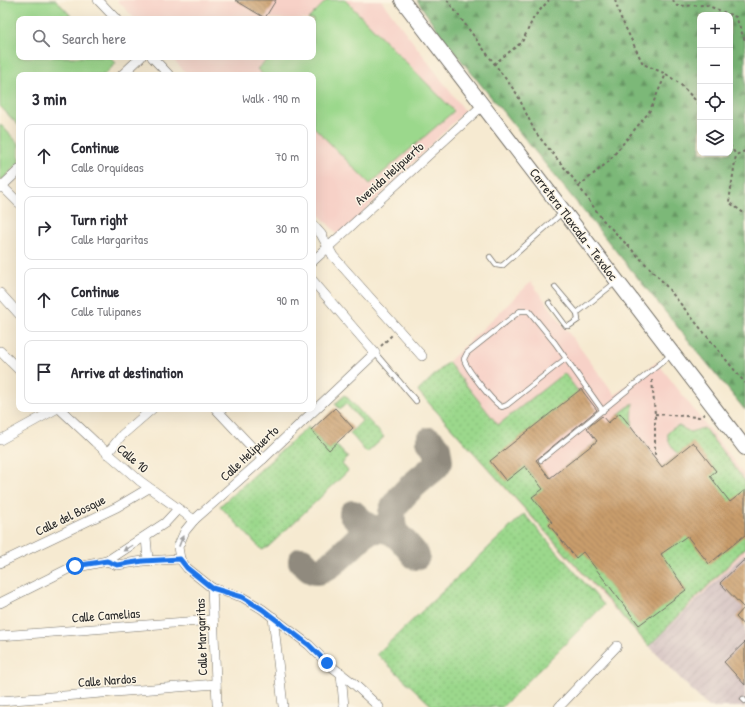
<!DOCTYPE html>
<html lang="en">
<head>
<meta charset="utf-8">
<style>
	:root { --surface:#fff; --page:#f2f2f3; --text:#2b2b33; --muted:#7c7c81; --line:#e1e1e2 }
	body { margin:0; font-family:"Patrick Hand",sans-serif; background:var(--page); color:var(--text) }
	.controls { position:absolute; right:12px; top:12px; display:grid; overflow:hidden; border-radius:8px; box-shadow:0 4px 16px #0002 }
	.controls button { width:36px; height:36px; display:grid; place-items:center; padding:0; border:0; border-bottom:1px solid var(--line); background:var(--surface); color:var(--text); font:20px sans-serif }
	.stop { position:absolute; width:12px; height:12px; margin:-9px; border:3px solid #1a73e8; border-radius:50%; background:#fff }
	.stop.end { background:#1a73e8; border-color:#fff; box-shadow:0 1px 4px #0008 }
	.list { margin:0; padding:0; list-style:none }
	h2 { display:flex; justify-content:space-between; align-items:center; height:52px; margin:0; padding:0 16px; font-size:17px }
	h2 small { font-size:13px; font-weight:400; color:var(--muted) }
	.list li { display:grid; grid-template-columns:26px 1fr auto; gap:12px; align-items:center; box-sizing:border-box; height:64px; margin:0 8px 8px; padding:0 8px; border:1px solid var(--line); border-radius:8px }
	.list b { display:block; font-size:15px; white-space:nowrap }
	.list p { margin:0; font-size:13px; white-space:nowrap; color:var(--muted) }
	.list em { font-size:13px; font-style:normal; color:var(--muted) }
	.icon { flex:none; width:22px; height:22px; fill:none; stroke:currentColor; stroke-width:2; stroke-linecap:round; stroke-linejoin:round }
	.map { position:relative; flex:none; width:745px; height:707px; overflow:hidden }
	.search { position:absolute; background:var(--surface); box-shadow:0 4px 16px #0002; left:16px; top:16px; width:300px; height:44px; display:flex; align-items:center; gap:10px; box-sizing:border-box; padding:0 14px; border-radius:8px; color:var(--muted); font-size:15px }
	.panel { position:absolute; background:var(--surface); box-shadow:0 4px 16px #0002; left:16px; top:72px; width:300px; height:340px; border-radius:8px }
	.map>svg:first-child { display:block }
</style>
</head>
<body>
<div class="map">
<svg width="745" height="707" viewBox="0 0 745 707">
	<defs>
		<pattern id="industrial-furrows" width="10" height="10" patternUnits="userSpaceOnUse"><rect width="10" height="10" fill="#d2bfc0"/><path d="M-1 1l2-2M0 10L10 0M9 11l2-2" fill="none" stroke="#b4a4a5"/></pattern>
		<pattern id="grass-dots" width="8" height="8" patternUnits="userSpaceOnUse"><rect width="8" height="8" fill="#9bd88c"/><path d="M2 2h.1M6 6h.1" fill="none" stroke="#86ba79" stroke-width="1.8" stroke-linecap="round"/></pattern>
		<pattern id="forest-firs" width="22" height="20" patternUnits="userSpaceOnUse"><rect width="22" height="20" fill="#7cb878"/><path d="M5 1l3.5 6h-7zM16 11l3.5 6h-7z" fill="#669663"/></pattern>
		<pattern id="building-back-hatch" width="6" height="6" patternUnits="userSpaceOnUse"><rect width="6" height="6" fill="#c99d6c"/><path d="M-1 5l2 2M0 0l6 6M5-1l2 2" fill="none" stroke="#a38059"/></pattern>
	</defs>
	<rect width="100%" height="100%" fill="#fcf5e5"/>
	<filter id="ink" filterUnits="userSpaceOnUse"><feTurbulence type="fractalNoise" baseFrequency=".025" numOctaves="2"/><feDisplacementMap in="SourceGraphic" scale="8" xChannelSelector="R" yChannelSelector="G"/><feConvolveMatrix kernelMatrix="1 2 1 2 8 2 1 2 1" color-interpolation-filters="sRGB"/></filter>
	<filter id="wash" filterUnits="userSpaceOnUse"><feTurbulence type="fractalNoise" baseFrequency=".012" numOctaves="4" result="noise"/><feDisplacementMap in="SourceGraphic" scale="16" xChannelSelector="R" yChannelSelector="G"/><feGaussianBlur stdDeviation="0.9" result="paint"/><feColorMatrix in="noise" values="0 0 0 0 0 0 0 0 0 0 0 0 0 0 0 0 0 1.4 0 .05"/><feComposite in="paint" operator="in"/></filter>
	<g filter="url(#wash)">
		<rect width="100%" height="100%" fill="#f6ead1"/>
		<g fill="#f7d1c7">
			<path d="M117,0h264l84,111 -126,125 -26,-28v-133h-125l-17,-18h142v-38h-178z"/>
			<path d="M531,282l84,113 42,-33 88,114v77l-96,93 -42,-44 -189,-211z"/>
		</g>
		<path fill="url(#industrial-furrows)" d="M745,553v154h-37l-59,-61z"/>
		<g fill="url(#grass-dots)" stroke="#63825c">
			<path d="M448,362l50,63 66,-52 14,18 -53,75 11,14 4,-4 11,2 46,-37 23,-28 13,-10 -1,25 30,39 16,-13c-8,-10 -19,-22 1,-28l11,6 14,-4 41,53v67l-96,98 -231,-255z"/>
			<path d="M345,395l39,42 -17,16 -17,-20 12,-12 -16,-17 -6,5 -5,-5z"/>
			<path d="M308,427l21,23 6,-6 13,14 -6,6 6,7 -80,76 -6,3 -42,-44z"/>
			<path d="M524,514l80,91 -102,102h-69l-56,-53z"/>
		</g>
		<path fill="url(#forest-firs)" stroke="#547252" fill-rule="evenodd" d="M417,0h328v410l-302,-372zM700,15h30v138h-30z"/>
		<g fill="#9bd88c" stroke="#63825c">
			<path d="M0,0h56l18,19h-55v38h91l6,6 -12,12h-85v51l-19,-20z"/>
			<path d="M327,0h18l109,111 -84,73 -57,-58v-51h-50l-6,-6 13,-12h43v-38h-5z"/>
			<path d="M0,124l19,20v19l-19,19z"/>
		</g>
		<g fill="none" stroke-linecap="round" stroke-linejoin="round">
			<g stroke="#908a7e" stroke-width="28">
				<path d="M353,514l14,13 7,2"/>
				<path d="M394,532c-2,-7 -3,-12 -2,-19 3,-15 31,-36 43,-46l4,-6 -2,-13 -7,-7"/>
				<path d="M302,561c4,4 8,10 15,10 12,0 39,-31 49,-39 26,-10 35,7 50,24"/>
			</g>
		</g>
		<g id="blocks">
			<g fill="url(#building-back-hatch)">
				<path d="M235,0h41l-11,18z"/>
				<path d="M581,389l16,21 -61,50 14,18 47,-37 -10,-13 15,-12 6,7 12,-10 42,54 31,-25 23,29 -6,5 20,26 15,-12v45l-36,29 -22,-28 -26,18 25,36 -47,35 -56,-73 -7,6 -27,-33 3,-3 -20,-25 11,-8 -18,-23 -19,15 -16,-20z"/>
				<path d="M335,408l18,20 -24,22 -18,-20z"/>
				<path d="M745,559v68l-9,-10 8,-9 -24,-25z"/>
				<path d="M745,642v43l-21,-23z"/>
			</g>
		</g>
	</g>
	<g filter="url(#ink)">
		<use href="#blocks" fill-opacity="0" stroke="#726e65" stroke-width="1"/>
		<g fill="none" stroke-linecap="round" stroke-linejoin="round">
			<g stroke="#726e65" stroke-width="6">
				<g id="lane">
					<path d="M490,257l6,8 6,1 60,-53"/>
					<path d="M549,303l17,23h3l9,-6 -1,-7 -22,-26"/>
					<path d="M577,313l39,-31"/>
					<path d="M375,353l41,48"/>
					<path d="M565,359l-58,46 -5,2c-8,-3 -37,-40 -38,-48l3,-6 53,-42h9l26,32 48,68"/>
					<path d="M541,460l131,-106"/>
					<path d="M743,699l2,2"/>
				</g>
			</g>
			<g stroke="#726e65" stroke-width="10">
				<g id="street">
					<path d="M98,0l18,19"/>
					<path d="M152,57l17,18"/>
					<path d="M122,75l19,-18"/>
					<path d="M2,186l17,17"/>
					<path d="M0,188l19,-18"/>
					<path d="M313,225l8,9 12,22 89,100"/>
					<path d="M313,261l171,-157"/>
					<path d="M0,293l19,21"/>
					<path d="M0,351l19,19"/>
					<path d="M60,409l35,33 45,39 54,39"/>
					<path d="M216,409l47,50"/>
					<path d="M0,440l56,-31"/>
					<path d="M107,454l15,-19 30,-26"/>
					<path d="M146,537l2,23"/>
					<path d="M107,561l10,4 26,-4 37,-2"/>
					<path d="M0,563l117,-56 32,-19"/>
					<path d="M212,588l30,9 20,12 47,36 18,18 26,20 26,24"/>
					<path d="M0,603l68,-34 39,-8 58,-38 13,-14"/>
					<path d="M273,617l10,89"/>
					<path d="M0,636l213,-16"/>
					<path d="M341,673l3,34"/>
					<path d="M0,701l216,-17"/>
					<path d="M217,704l-5,-116 -25,-20 -7,-9 -2,-12 7,-16 9,-11 69,-61 112,-106 -62,-72"/>
					<path d="M559,707l58,-61"/>
				</g>
			</g>
			<g stroke="#726e65" stroke-width="16">
				<path id="primary" d="M402,0l343,448"/>
			</g>
			<g stroke="#726e65" stroke-width="2" stroke-dasharray="3 3" stroke-linecap="butt">
				<path d="M447,0l70,94 18,38 37,45 31,43 59,61 83,102"/>
				<path d="M615,0l5,16 23,48 23,10"/>
				<path d="M673,0l4,6 29,-1 30,12 9,24"/>
				<path d="M494,64l28,-22 12,-25 15,-17"/>
				<path d="M730,145l6,10"/>
				<path d="M745,151l-9,4 -7,47 16,12"/>
				<path d="M579,186l29,-24 41,-50 17,-38 14,10 20,21"/>
				<path d="M381,346l11,-11"/>
				<path d="M652,380l3,34v41"/>
				<path d="M655,414l44,3 6,-3"/>
			</g>
			<use href="#lane" stroke="#fff" stroke-width="4.5"/>
			<use href="#street" stroke="#fff" stroke-width="9"/>
			<use href="#primary" stroke="#fff" stroke-width="14"/>
		</g>
		<defs><path id="oneway-solid" d="M-6-.8H1V-3.2L6.5 0L1 3.2V.8H-6Z"/></defs>
		<g fill="#a0a0a0">
			<use href="#oneway-solid" transform="translate(181 541) rotate(-69)"/>
			<use href="#oneway-solid" transform="translate(128 548) rotate(148)"/>
		</g>
	</g>
	<g fill="none" stroke-linecap="round" stroke-linejoin="round" filter="url(#ink)">
		<path stroke="#1a73e8" stroke-width="5" d="M75,566l32,-5 10,4 26,-4 37,-2 7,9 25,20 30,9 20,12 47,36 18,18"/>
	</g>
	<g text-anchor="middle" dominant-baseline="central" stroke-width="3" stroke-linejoin="round" paint-order="stroke">
		<g font-size="13" fill="#2b2b2b" stroke="#fcf5e5">
			<text transform="translate(389 173) rotate(-42)">Avenida Helipuerto</text>
			<text transform="translate(574 224) rotate(53)">Carretera Tlaxcala - Texoloc</text>
			<text transform="translate(249 453) rotate(-43)">Calle Helipuerto</text>
			<text transform="translate(133 458) rotate(40)">Calle 10</text>
			<text transform="translate(70 515) rotate(-26)">Calle del Bosque</text>
			<text transform="translate(106 615) rotate(-4)">Calle Camelias</text>
			<text transform="translate(201 637) rotate(-92)">Calle Margaritas</text>
			<text transform="translate(107 680) rotate(-4)">Calle Nardos</text>
		</g>
	</g>
</svg>
<div class="controls">
<button>+</button>
<button>−</button>
<button><svg class="icon" aria-label="locate" viewBox="0 0 24 24"><circle cx="12" cy="12" r="6"/><path d="M12 2v4M12 18v4M2 12h4M18 12h4"/></svg></button>
<button><svg class="icon" aria-label="layers" viewBox="0 0 24 24"><path d="M12 4l9 5-9 5-9-5zM3 14l9 5 9-5"/></svg></button>
</div>
<div class="stop" style="left:75px;top:566px"></div>
<div class="stop end" style="left:327px;top:663px"></div>
<div class="search"><svg class="icon" aria-label="search" viewBox="0 0 24 24"><circle cx="10" cy="10" r="6"/><path d="M15 15l6 6"/></svg>Search here</div>
<section class="panel">
<h2>3 min<small>Walk · 190 m</small></h2>
<ul class="list">
<li><svg class="icon" aria-label="ahead" viewBox="0 0 24 24"><path d="M12 20V5M6 11l6-6 6 6"/></svg><div><b>Continue</b><p>Calle Orquídeas</p></div><em>70 m</em></li>
<li><svg class="icon" aria-label="right" viewBox="0 0 24 24"><path d="M7 20v-9h11M14 6l5 5-5 5"/></svg><div><b>Turn right</b><p>Calle Margaritas</p></div><em>30 m</em></li>
<li><svg class="icon" aria-label="ahead" viewBox="0 0 24 24"><path d="M12 20V5M6 11l6-6 6 6"/></svg><div><b>Continue</b><p>Calle Tulipanes</p></div><em>90 m</em></li>
<li><svg class="icon" aria-label="arrive" viewBox="0 0 24 24"><path d="M6 21V4h12l-3 4 3 4H6"/></svg><div><b>Arrive at destination</b></div></li>
</ul>
</section>
</div>
</body>
</html>
